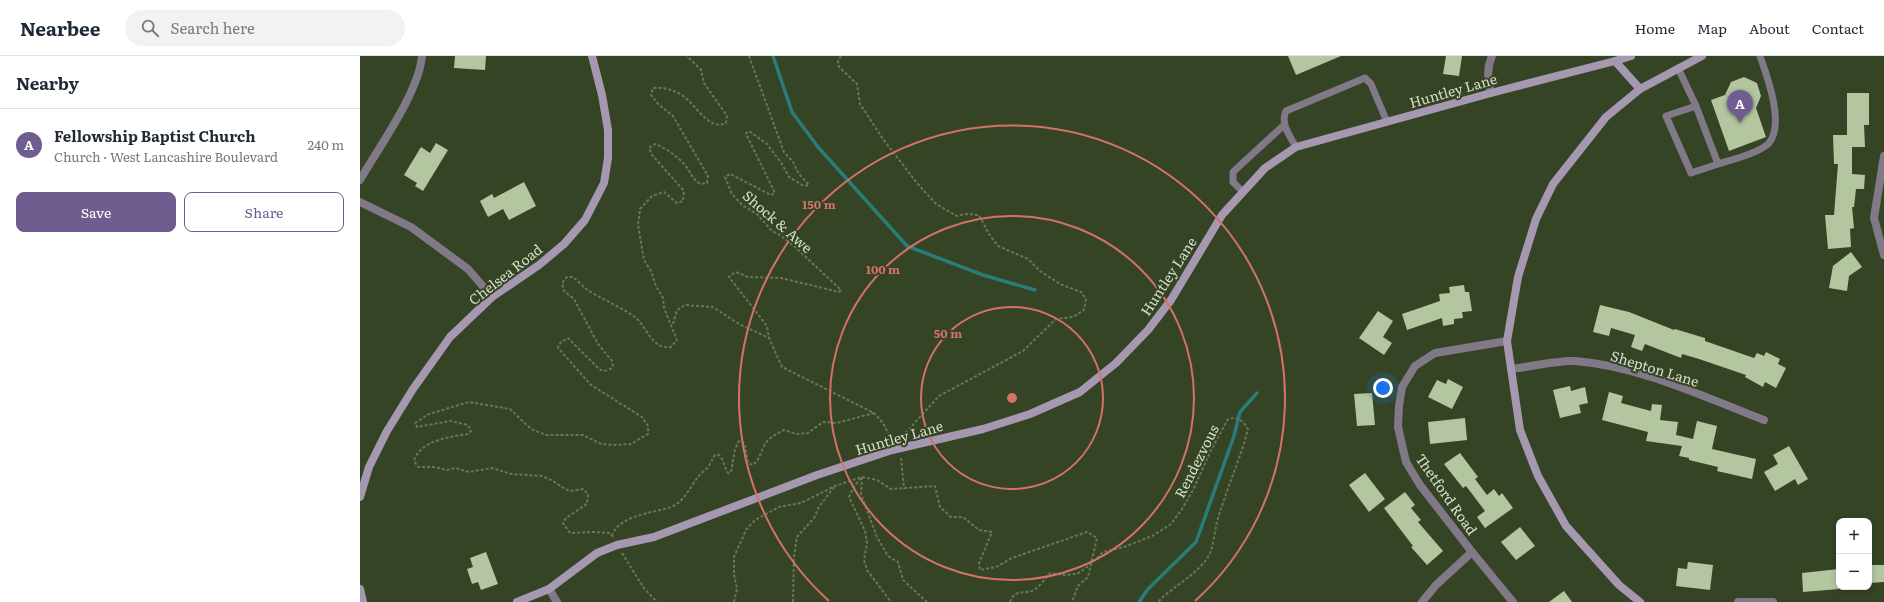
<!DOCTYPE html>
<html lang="en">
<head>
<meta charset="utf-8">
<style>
	:root { --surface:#fff; --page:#f2f2f3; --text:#1f2937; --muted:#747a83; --line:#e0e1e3; --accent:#705d90 }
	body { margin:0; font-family:Literata,serif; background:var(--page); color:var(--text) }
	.controls { position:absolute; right:12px; bottom:12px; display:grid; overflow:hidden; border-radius:8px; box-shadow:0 2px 6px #0003 }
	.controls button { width:36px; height:36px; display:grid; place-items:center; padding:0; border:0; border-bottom:1px solid var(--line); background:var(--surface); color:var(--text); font:20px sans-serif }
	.you { position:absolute; left:1023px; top:332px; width:14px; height:14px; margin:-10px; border:3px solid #fff; border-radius:50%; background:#1a73e8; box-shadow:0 0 0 6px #1a73e833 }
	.badge { display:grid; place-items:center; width:26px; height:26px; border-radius:50%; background:var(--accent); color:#fff; font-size:13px; font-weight:700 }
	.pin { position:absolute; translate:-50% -33px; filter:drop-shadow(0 1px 2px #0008) }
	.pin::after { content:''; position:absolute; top:21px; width:14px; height:12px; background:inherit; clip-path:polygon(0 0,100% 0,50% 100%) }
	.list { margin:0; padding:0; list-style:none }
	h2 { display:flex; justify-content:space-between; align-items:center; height:52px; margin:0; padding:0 16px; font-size:17px }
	h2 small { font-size:13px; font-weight:400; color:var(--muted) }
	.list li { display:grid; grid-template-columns:26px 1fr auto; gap:12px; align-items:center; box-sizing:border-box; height:72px; padding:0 16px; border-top:1px solid var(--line) }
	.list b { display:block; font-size:15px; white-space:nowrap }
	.list p { margin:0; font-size:13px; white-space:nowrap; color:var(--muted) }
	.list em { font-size:13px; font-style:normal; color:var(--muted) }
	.actions { display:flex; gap:8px; padding:12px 16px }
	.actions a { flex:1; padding:9px 0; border:1px solid var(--accent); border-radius:8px; text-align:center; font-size:14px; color:var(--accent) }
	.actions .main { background:var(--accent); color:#fff }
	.icon { flex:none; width:22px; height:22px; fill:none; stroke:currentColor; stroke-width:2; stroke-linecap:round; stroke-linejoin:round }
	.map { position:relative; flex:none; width:1524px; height:546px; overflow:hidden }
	header { display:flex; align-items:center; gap:24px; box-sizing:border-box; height:56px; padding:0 20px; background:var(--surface); border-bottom:1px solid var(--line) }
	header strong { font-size:19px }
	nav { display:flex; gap:22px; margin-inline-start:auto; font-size:14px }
	.search { width:280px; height:36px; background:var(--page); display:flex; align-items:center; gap:10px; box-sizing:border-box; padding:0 14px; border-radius:22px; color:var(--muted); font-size:15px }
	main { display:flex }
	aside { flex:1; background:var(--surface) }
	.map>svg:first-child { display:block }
</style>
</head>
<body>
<header>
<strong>Nearbee</strong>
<div class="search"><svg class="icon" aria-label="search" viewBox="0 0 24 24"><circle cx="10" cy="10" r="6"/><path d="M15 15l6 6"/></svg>Search here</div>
<nav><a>Home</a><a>Map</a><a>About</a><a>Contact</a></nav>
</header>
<main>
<aside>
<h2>Nearby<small></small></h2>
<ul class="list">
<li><span class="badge">A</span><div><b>Fellowship Baptist Church</b><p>Church · West Lancashire Boulevard</p></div><em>240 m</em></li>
</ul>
<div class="actions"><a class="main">Save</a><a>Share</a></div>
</aside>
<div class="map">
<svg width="1524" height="546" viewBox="0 0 1524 546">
	<rect width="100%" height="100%" fill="#354424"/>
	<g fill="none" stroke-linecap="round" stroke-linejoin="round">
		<g stroke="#297c78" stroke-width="3.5">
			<path d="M413,0l19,56 26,35 89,99 76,29 52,15"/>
			<path d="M779,546l9,-13 48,-47 38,-106 6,-24 17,-19"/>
		</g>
	</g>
	<g fill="#b3c6a0">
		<path d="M95,0h31l-1,14 -31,-2z"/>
		<path d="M928,0h53l-45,19z"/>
		<path d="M1086,0h16l-3,20 -16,-2z"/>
		<path d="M1384,21l13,6 4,13 -5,12 10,29 -37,14 -18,-51 14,-5 6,-13z"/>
		<path d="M1487,37h22v32h-5l1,22h-13v27l13,1 -1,14h-8l-2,18h-2l2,21 -4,1 1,18 -23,2 -3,-34h9l4,-51h-4l-1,-29h14z"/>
		<path d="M76,87l12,7 -25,41 -8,-5 2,-3 -13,-8 17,-28 9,6z"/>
		<path d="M164,126l12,24 -27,14 -6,-11 -15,8 -8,-16 12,-7 2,4z"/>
		<path d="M1491,196l11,15 -13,9 -2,15 -18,-3 4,-22z"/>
		<path d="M1104,229l1,7h4l3,19 -10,1 1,6 -9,1v5l-11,2 -1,-8 -35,12 -5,-16 38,-13 -1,-7 11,-1 -1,-6z"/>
		<path d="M1240,249l29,7 45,18 1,-1 30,9v3l49,17 3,-5 7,3 2,-4 14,7 -2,5 8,4 -10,20 -11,-6 -2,5 -18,-10 1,-2 -47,-16 -17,-5 -1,4 -36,-14 -3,7 -11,-4 4,-12 -24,-7 -2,8 -16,-4z"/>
		<path d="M1018,255l15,10 -10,16 9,6 -8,12 -25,-17z"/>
		<path d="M1088,323l15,8 -11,22 -24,-12 9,-17 9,4z"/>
		<path d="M1210,330l1,5 14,-4 3,16 -9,2 2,8 -21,5 -7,-28z"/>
		<path d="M1249,336l14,4 -2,7 30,8 1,-7 10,1 -2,15 18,2 -2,13 17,4 4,-18 20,5 -5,23 44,10 -4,20 -35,-8 1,-4 -29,-7v-2l-10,-2 3,-10 -36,-5 2,-9 -46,-12z"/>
		<path d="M1012,337l3,32 -18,1 -3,-32z"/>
		<path d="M1105,362l2,22 -37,4 -2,-22z"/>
		<path d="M1429,390l19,33 -10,6 -3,-6 -20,12 -11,-19 14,-8 -5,-9z"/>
		<path d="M1100,397l18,24 -3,2 12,16 7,-6 5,7 3,-3 11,15 -28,20 -8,-11 8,-6 -19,-25 -3,2 -19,-24z"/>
		<path d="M1005,417l20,26 -16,13 -20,-27z"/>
		<path d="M1045,436l10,13 -4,3 10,12 -3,2 25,29 -16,14 -16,-18 2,-1 -29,-38z"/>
		<path d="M1160,471l15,19 -19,14 -15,-18z"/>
		<path d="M126,496l12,32 -17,6 -3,-8 -6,2 -5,-15 6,-2 -3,-9z"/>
		<path d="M1328,506l25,3 -3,25 -34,-4 2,-18 9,1z"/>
		<path d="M1509,509h15v17l-15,1z"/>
		<path d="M1479,513v20l-36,3 -1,-19z"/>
		<path d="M1204,535l8,11h-23z"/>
	</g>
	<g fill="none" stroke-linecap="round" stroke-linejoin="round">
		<g stroke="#68765a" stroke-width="2" stroke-dasharray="3 2" stroke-linecap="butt">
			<path d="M389,0l35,96 9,10 6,12 10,11 -5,1 -15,-9 -7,-13 -15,-20 -18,-13 -3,2 2,5 27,55 -4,2 -41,-21 -5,3 7,17 10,11 15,9 15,17 8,4 14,11 47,44 -2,2 -58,-14 -33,-1 -12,-5 -2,1 -5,4 38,49 2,12 13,29 92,46 9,10 7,14 5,2"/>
			<path d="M481,0l-3,5 1,6 18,17 3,20 23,35 34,44 19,21 21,12 9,-2 13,1 10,19 9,12 30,13 12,12 20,13 21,8 5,7 -2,11 -11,7 -17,2 -33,32 -84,45 -37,41"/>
			<path d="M313,268l4,-14 8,-5 28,2 26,17 30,14"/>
			<path d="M541,402l3,31"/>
			<path d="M502,421l-1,17 16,43 11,19 10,6 5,18 24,22"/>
			<path d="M501,422l-8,10 -4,9 16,34 2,12 -3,17 3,10 24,32"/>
			<path d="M252,480c6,-21 42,-23 59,-29 13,-5 19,-20 27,-30 3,-4 8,-7 11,-11 2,-4 3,-7 6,-11h4c5,5 5,12 9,18l3,-1 4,-23 4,-8h2l4,3 3,19 5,2c7,-6 7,-11 11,-19 4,-8 12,-12 20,-16l13,4 11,-1 15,-11 14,1 37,-10"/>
			<path d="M253,481l-3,-4 -16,-1 -24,1 -7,-10 3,-5 21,-14 1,-10 -5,-5 -13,2 -5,-2 -12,-8 -11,-5 -31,-2 -19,-6 -23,4 -14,-4 -8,2 -13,-3h-16l-4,-6c6,-21 36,-24 54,-27l3,-3 -3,-6 -18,-4 -33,6 -2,-4 14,-9 40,-12 41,7 21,20 15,6h37l18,9 15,1 15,-1 17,-10v-8l-6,-9 -51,-32 -32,-36 -1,-2 3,-5 7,-4 31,31c5,3 11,2 14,-3l-1,-5 -14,-17 -24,-45 -10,-8 -2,-8 5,-6h6c5,4 10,10 16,14 15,9 32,16 46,26 12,10 17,33 36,30l6,-7 -13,-32 -1,-10 -7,-12 -5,-15 -7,-11 -6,-35 2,-16 12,-13 12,-4 13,11 6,-2 1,-10 -32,-36 -3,-7 6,-4c11,4 22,12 30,21 6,7 7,15 16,19l6,-1 1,-7 -35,-60 -14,-11 -8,-10 2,-7c9,-1 18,1 27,6 14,7 28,38 46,29l1,-7 -23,-33 -3,-13 -14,-14"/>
			<path d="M262,497l21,34 14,15"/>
			<path d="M374,546l3,-13 -3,-15v-17l12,-27 9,-10 24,-13 22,-4 34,-17 27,-9 15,3 14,9 44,-3 5,21 11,10h12l16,13 13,2 -13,31 1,7 16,-3 16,-9 75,-26 10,6 -9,39 -10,9 -6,16"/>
			<path d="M433,546l1,-46 3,-19 17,-19 5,-11 15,-20"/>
			<path d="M650,546c5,-14 14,-7 24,-12 6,-4 12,-12 16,-17l14,2 13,-1 13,-9 13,-13 21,-5 28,-11 19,-12 11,-15 11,-19 18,-40 17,-31c10,-3 15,2 20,10 -8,31 -22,61 -31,93 -3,11 -3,25 -9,35 -12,19 -35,29 -50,45"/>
		</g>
		<g stroke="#817988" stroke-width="7">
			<path d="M1318,12l18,38 22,58c13,-4 42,-11 51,-21 16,-19 -2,-67 -9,-87"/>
			<path d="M1336,50l-30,10 25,57 27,-9"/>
			<path d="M936,91c-6,-11 -16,-23 -10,-36l79,-33 6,6 16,38"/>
			<path d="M883,136l-10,-10v-10l51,-47"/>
		</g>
		<g stroke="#817988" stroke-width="8">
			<path d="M1131,37c-3,-14 -5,-24 1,-37"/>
			<path d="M1524,100l-10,62 10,37"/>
			<path d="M0,124c19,-33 59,-88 62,-124"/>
			<path d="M0,146l51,25 57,42 24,28"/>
			<path d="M1147,285l-72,12 -20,13 -13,21 -3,19 -1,21 8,35 14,23 52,67 41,50"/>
			<path d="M1151,313c19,-2 46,-9 64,-8 65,5 129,36 189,59"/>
			<path d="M189,533l8,13"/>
			<path d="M1062,546l14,-17 36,-33"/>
			<path d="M1378,546h35"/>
		</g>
		<g stroke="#a698b1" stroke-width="8">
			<path d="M1255,5l16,-5"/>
			<path d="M0,441l9,-30 18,-36 26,-42 37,-52 42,-40 47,-32 25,-21 21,-24 19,-37 4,-25v-28l-6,-35 -10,-39"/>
			<path d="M0,533l3,13"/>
			<path d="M157,546l32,-13 48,-36 20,-8 37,-8 163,-62 75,-25 91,-21 47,-15 50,-22 36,-29 32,-33 23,-30 51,-85 43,-47 31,-21 195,-54 124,-32 25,28"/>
			<path d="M1280,546l-21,-17 -53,-59 -28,-50 -18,-46 -13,-89 11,-64 18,-58 17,-35 53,-67 34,-28 62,-33"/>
		</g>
	</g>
	<g fill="none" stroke="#d57169" stroke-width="2">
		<circle cx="652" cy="342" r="91"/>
		<circle cx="652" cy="342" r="182"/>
		<path d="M469 545A273 273 0 1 1 835 545"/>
	</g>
	<g text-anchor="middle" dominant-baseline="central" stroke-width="4" stroke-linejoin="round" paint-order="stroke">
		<g font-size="14" fill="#d4decb" stroke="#354424">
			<text transform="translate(1093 34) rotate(-16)">Huntley Lane</text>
			<text transform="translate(418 165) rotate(41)">Shock &amp; Awe</text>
			<text transform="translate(145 218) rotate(-38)">Chelsea Road</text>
			<text transform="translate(808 220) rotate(-57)">Huntley Lane</text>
			<text transform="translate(1295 312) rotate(17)">Shepton Lane</text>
			<text transform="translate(539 381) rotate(-16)">Huntley Lane</text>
			<text transform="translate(836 405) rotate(-63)">Rendezvous</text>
			<text transform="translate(1087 438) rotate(55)">Thetford Road</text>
		</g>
	</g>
	<circle cx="652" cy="342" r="6" fill="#d57169" stroke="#354424" stroke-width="2"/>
	<g font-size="12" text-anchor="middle" font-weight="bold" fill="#d57169" stroke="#354424" stroke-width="4" stroke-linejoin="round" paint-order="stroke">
		<text x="459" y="153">150 m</text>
		<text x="523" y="218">100 m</text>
		<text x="588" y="282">50 m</text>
	</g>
</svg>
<div class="controls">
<button>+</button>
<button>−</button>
</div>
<div class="you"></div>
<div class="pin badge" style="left:1380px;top:67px">A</div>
</div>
</main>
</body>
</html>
